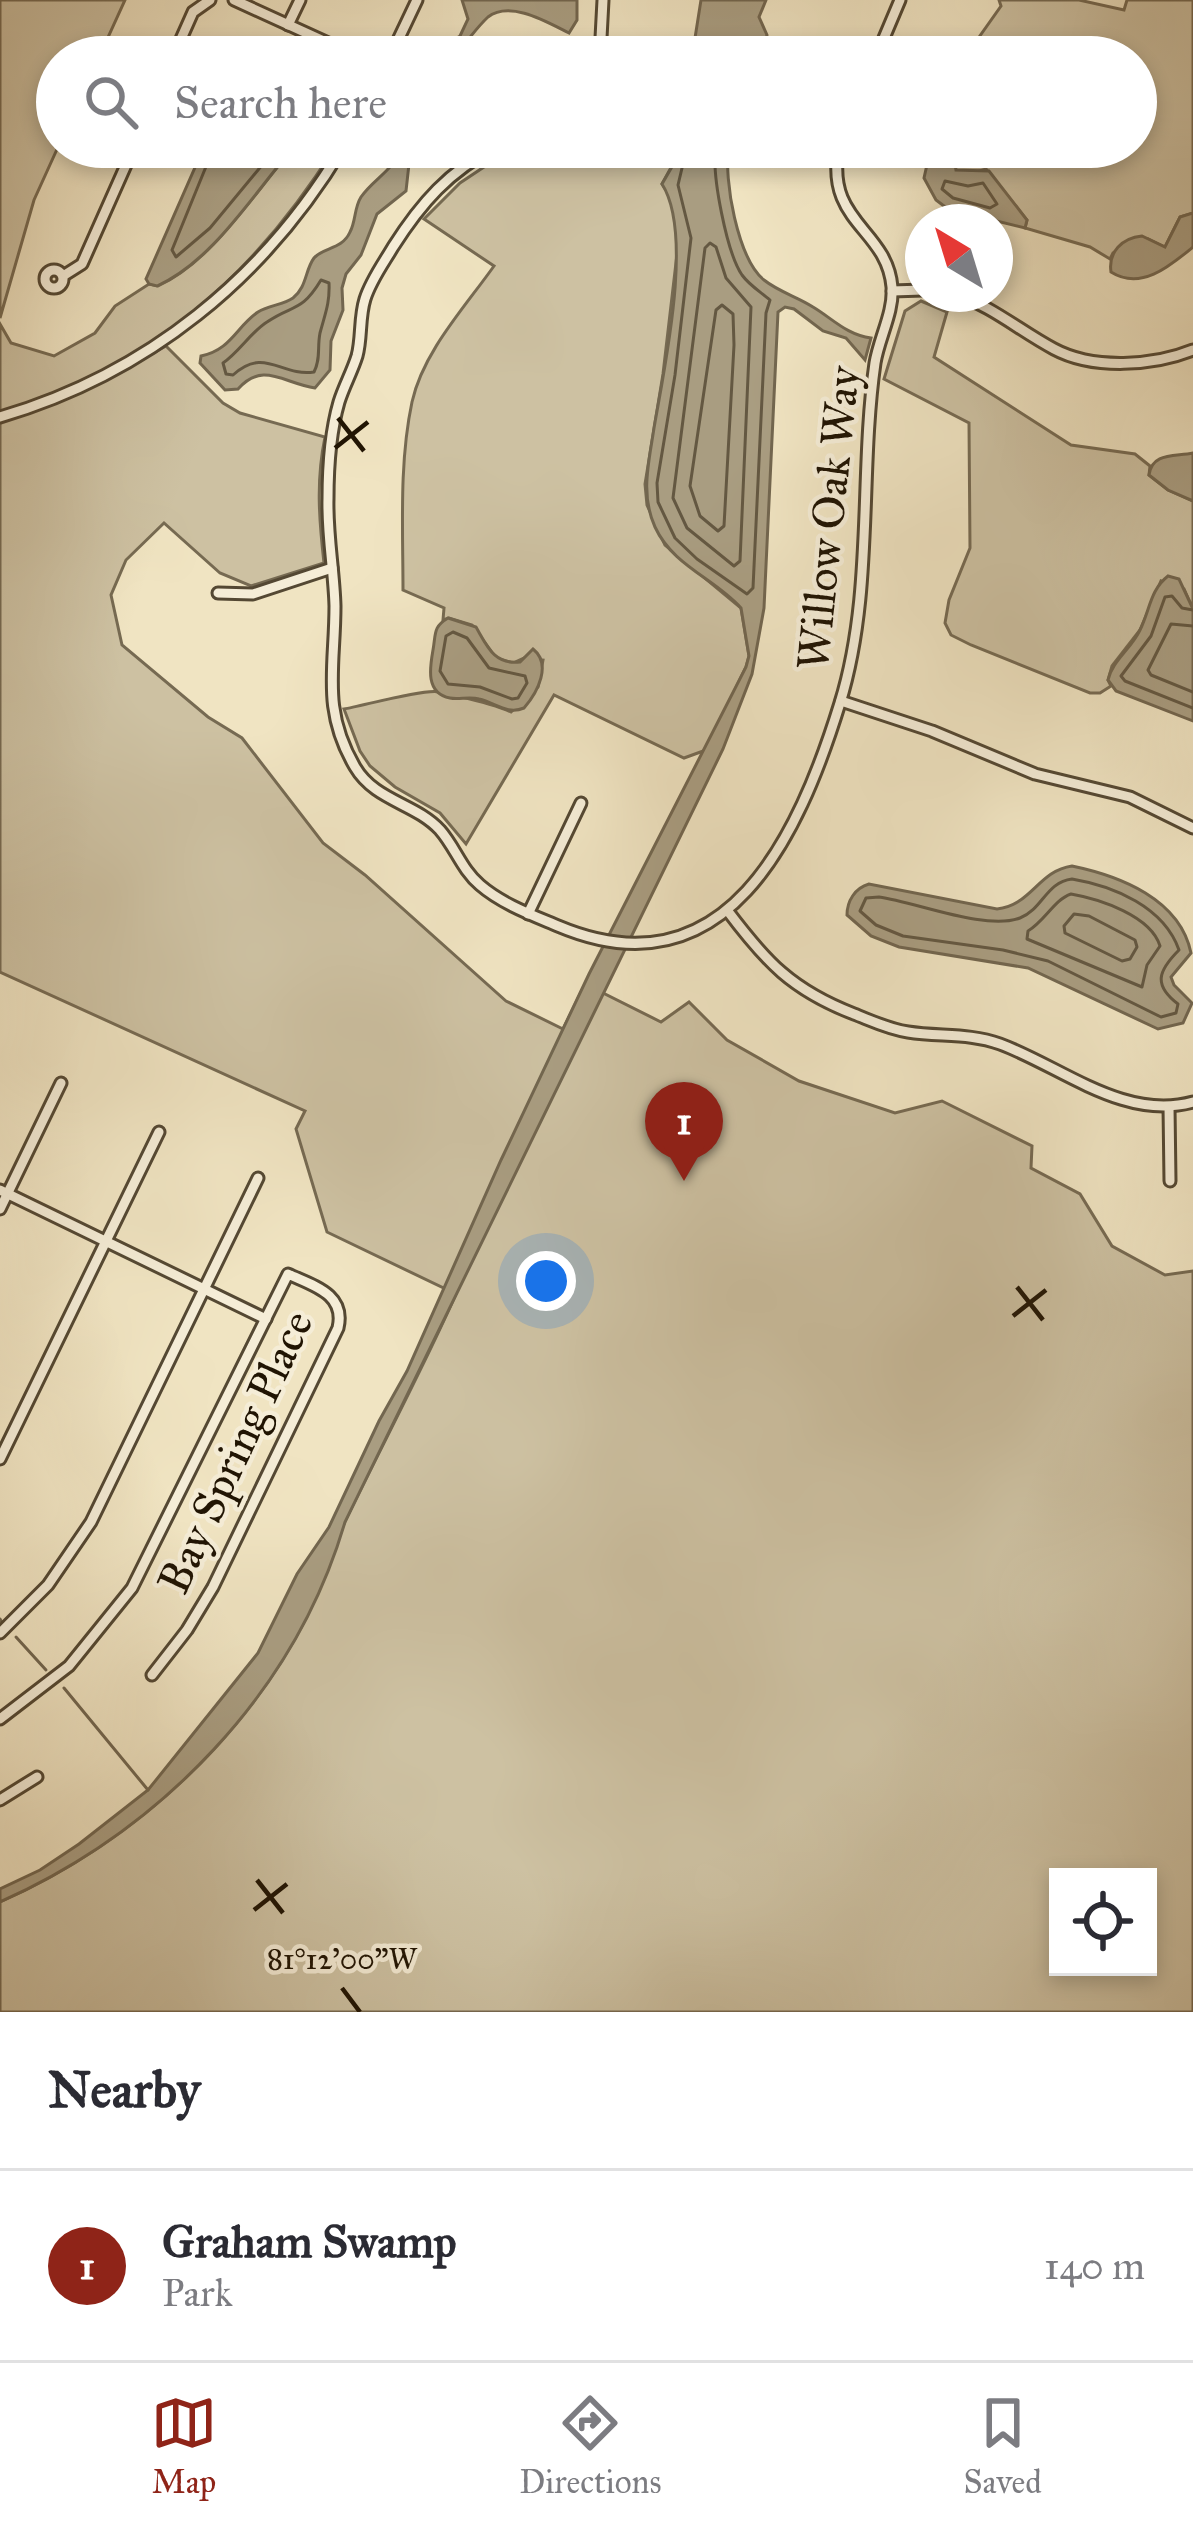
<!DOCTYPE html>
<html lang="en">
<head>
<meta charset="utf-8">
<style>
	:root { --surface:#fff; --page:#f7f7f7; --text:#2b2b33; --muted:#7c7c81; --line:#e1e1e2; --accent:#8f2418 }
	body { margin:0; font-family:"IM FELL Great Primer",serif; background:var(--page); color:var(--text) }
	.controls { position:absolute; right:36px; bottom:36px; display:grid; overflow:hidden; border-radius:0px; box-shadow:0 6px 18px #0003 }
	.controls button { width:108px; height:108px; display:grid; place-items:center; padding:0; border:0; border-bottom:3px solid var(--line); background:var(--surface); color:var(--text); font:60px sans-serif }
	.compass { position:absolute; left:905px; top:204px; width:108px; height:108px; border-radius:50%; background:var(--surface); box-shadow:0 6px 18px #0003; rotate:322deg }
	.you { position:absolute; left:546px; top:1281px; width:42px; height:42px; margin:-30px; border:9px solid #fff; border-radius:50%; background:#1a73e8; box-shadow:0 0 0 18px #1a73e833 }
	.badge { display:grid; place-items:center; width:78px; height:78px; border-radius:50%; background:var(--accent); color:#fff; font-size:39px; font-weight:700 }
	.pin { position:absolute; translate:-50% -99px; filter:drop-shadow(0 3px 6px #0008) }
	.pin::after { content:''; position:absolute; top:63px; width:42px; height:36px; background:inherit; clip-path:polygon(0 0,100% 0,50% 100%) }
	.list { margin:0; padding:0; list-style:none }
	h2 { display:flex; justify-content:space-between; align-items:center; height:156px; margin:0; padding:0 48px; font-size:51px }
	h2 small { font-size:39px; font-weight:400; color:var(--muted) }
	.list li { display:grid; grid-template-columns:78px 1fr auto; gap:36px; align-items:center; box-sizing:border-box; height:192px; padding:0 48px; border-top:3px solid var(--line) }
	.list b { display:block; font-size:45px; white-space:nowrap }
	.list p { margin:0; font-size:39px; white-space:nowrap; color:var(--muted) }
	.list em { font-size:39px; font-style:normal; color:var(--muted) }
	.icon { flex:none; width:66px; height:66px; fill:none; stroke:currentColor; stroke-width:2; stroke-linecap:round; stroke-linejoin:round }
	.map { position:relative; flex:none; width:1193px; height:2012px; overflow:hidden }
	.search { position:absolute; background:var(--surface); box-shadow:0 6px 18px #0003; left:36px; right:36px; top:36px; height:132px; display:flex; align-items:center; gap:30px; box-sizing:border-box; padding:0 42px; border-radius:66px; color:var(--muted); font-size:45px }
	.sheet { height:348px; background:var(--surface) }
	nav { display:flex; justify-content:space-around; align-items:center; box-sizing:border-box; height:168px; border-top:3px solid var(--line); background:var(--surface); font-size:33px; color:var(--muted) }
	nav a { display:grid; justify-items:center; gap:6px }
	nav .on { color:var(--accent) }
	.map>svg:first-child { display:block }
</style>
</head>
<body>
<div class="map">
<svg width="1193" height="2012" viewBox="0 0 1193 2012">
	<rect width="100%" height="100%" fill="#f0e4c2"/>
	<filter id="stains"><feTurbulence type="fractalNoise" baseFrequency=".00167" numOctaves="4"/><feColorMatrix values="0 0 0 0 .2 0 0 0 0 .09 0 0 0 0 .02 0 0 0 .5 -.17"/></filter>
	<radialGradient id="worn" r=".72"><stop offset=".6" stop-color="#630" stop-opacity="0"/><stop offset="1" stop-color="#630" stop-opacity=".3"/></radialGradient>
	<g fill="#cdc1a2" stroke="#766a52" stroke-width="3" fill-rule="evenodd">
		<path d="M0,0h125l-26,57h-42l1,90 -24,53 -34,118z"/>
		<path d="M999,0h80l45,10 3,-10h66v213l-13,4 -15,30 -17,-8 -35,14 -3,6 -20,-12 -65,-19 2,-8 -41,-51 -16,5 -14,-3 -2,-13 9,-11h173v-90h-171l36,-51z"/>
		<path d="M290,147h45c-83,132 -185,220 -335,265v-88l11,19 43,13 41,-23 20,-27 34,-22 9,2c52,-24 90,-84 126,-127z"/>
		<path d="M514,147h127l32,17 -11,20 8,12 9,41 -16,137 -18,110 2,21 18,40 76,63 8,48 -3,11 -40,83 -22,8 -130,-63 -88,149 -26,-31 -45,-26 -25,-21 -10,-15 -16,-42c18,-3 82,-21 95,-17 23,6 48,9 72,20l27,-25 5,-27 -19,-2 -11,5 -17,-5 -24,-33 -23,-7 -6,2 1,-12 -41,-18c0,-61 -4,-127 9,-188 11,-50 53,-95 82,-136l-70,-47 36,-36z"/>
		<path d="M921,301l26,11 -13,45 137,88 64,9 15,12 -1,9 19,15 25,11v108l-9,-20 -23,-8 -21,49 -28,36 -4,14 3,6 -11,7h-10l-119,-48 -20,-10 -6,-12 4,-23 21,-52 -1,-125 -85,-44 21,-68z"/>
		<path d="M166,346l57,57 17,10 85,24c-9,43 -6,82 -1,126l-73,23 -31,-13 -56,-50 -38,37 -15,35 11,50 86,72 34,21 81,105 42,32 141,126 57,28 22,-45 76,38 28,-20 38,38 72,41 96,32 47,-12 90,45 -1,22 49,26 32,52 53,29 28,-4v741h-1193v-110c126,-56 238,-155 303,-278 19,-35 28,-74 45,-109 36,-74 75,-146 108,-221l-129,-62 -31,-103 9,-18 -305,-139v-551l96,-36zM1058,1877h90v90h-90z"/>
	</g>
	<g fill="#a99d81" stroke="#72664f" stroke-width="3">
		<path d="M462,0h115v20l-8,13c-22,-11 -59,-33 -81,-16 -13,12 -21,26 -33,37l-28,3 33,-21 8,-17z"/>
		<path d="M701,0h65l-7,17 8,18 -6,22h-69z"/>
		<path d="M204,147h86l-6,12c-36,43 -74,103 -127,127l-8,-2 -3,-5z"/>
		<path d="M401,147h20l-12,17 -3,27 -29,23 -16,41 -15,19 -4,14 1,22 -12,31 -1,29 -15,18c-32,-5 -52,-27 -77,1l-13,1 -25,-27 1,-7c30,-6 35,-29 57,-44 11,-7 25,-7 35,-14 14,-11 12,-28 21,-40 9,-11 28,-8 36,-26 6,-11 4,-24 11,-35 13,-19 34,-27 40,-50z"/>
		<path d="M676,147h53c-6,32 9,112 35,133 15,12 34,17 49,27 20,12 34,28 58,31l-6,22 -19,-22 -23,-7 -29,-22 -9,-2 -7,5 -14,296 -12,66 -29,75 -378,773c-50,171 -184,308 -345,380v-13l40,-19 39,-26 69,-54 110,-137 39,-79 32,-47 50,-106 28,-50 94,-211 88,-186 157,-307 3,-11 -8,-48c-27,-30 -68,-42 -86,-81 -15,-33 -6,-65 -1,-99 10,-59 40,-194 8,-244l11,-19z"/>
		<path d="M931,147h32l-9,11 2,12 33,1 38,49 -2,8 -77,-19 -12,-9 -12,-22z"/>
		<path d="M1193,213v34c-23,19 -52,44 -82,25 -3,-20 11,-34 31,-36l23,11 15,-30z"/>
		<path d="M1193,453v48l-25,-11 -19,-15c3,-23 26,-18 44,-22z"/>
		<path d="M1168,576l11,3 14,30v112l-77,-30 -8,-11c4,-19 23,-31 32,-50 10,-20 10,-40 28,-54z"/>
		<path d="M448,618l28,9c11,19 18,38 44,35l13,-13c19,15 5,43 -9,59 -17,7 -28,-5 -45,-9 -10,-3 -20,1 -29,-1 -25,-5 -20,-31 -17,-48 3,-17 0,-23 15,-32z"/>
		<path d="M1072,866c48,10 108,33 119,87l-20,24 3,8 18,18 -9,20 -25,6 -130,-61 -129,-21 -28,-11 -24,-21c0,-14 8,-27 22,-31l128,25c35,-4 41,-38 75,-43z"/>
	</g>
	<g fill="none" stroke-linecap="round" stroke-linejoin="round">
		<g stroke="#645842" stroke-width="3">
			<path d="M214,147l-42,103 4,7 34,-29 67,-81"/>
			<path d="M687,147l-9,38 13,53 -16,137 -18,108 1,19 17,36 22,21 50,35 6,-6 13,-275 4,-13c-9,-8 -20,-14 -28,-25 -15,-22 -31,-101 -26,-128"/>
			<path d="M945,181l23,5 15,-3 14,21 -7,4 -37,-10 -11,-9z"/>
			<path d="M710,243l6,4 10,31 25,29 -11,254 -6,5 -47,-38 -14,-30 32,-250z"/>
			<path d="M321,280l8,3c1,20 -4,31 -9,50 -3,15 1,25 -6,39 -33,5 -49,-26 -81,3l-7,-1 -3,-11c16,-11 28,-31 44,-41 26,-18 34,-9 54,-42z"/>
			<path d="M722,305l11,9 1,31 -10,181 -6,5 -18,-15 -10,-30 26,-176z"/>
			<path d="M1193,610l-11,-2 -10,-12 -7,1 -14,39 -30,40 4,5 68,27"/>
			<path d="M1193,626l-22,-2 -23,46 3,5 42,17"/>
			<path d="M453,632l14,6 22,30 36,8 2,7 -9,15 -6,1 -32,-12 -32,-3 -8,-13 6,-35z"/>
			<path d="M1072,879c42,7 92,28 107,71 -21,21 -26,35 -1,54l-2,9 -15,4 -113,-56 -45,-11 -100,-14 -27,-11 -16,-14 6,-13 13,-1c37,5 107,34 141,21 23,-9 26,-36 52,-39z"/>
			<path d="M1071,894c29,5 80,22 89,52l-13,19 -5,22 -115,-48 1,-8c16,-9 27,-32 43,-37z"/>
			<path d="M1074,914l15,2 46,24 2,7 -7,12 -8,2 -57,-28 -1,-7z"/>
		</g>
		<g stroke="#72664f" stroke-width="3">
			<path d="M0,1619l1,2"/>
			<path d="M16,1637l30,33"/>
			<path d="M64,1688l84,102"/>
		</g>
		<g stroke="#544833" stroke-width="15">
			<g id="minor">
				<path d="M234,0l125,57"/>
				<path d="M288,25l12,-25"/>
				<path d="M173,57l20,-45 17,-12"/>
				<path d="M390,57l27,-57"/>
				<path d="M600,57l3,-57"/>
				<path d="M876,57l24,-57"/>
				<path d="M496,147c-47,24 -75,56 -103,100 -10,17 -22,33 -28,52 -6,19 -3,39 -8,57 -5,16 -13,30 -18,46 -9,31 -11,65 -11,97 -1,36 6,71 7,107 0,62 -14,103 20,161 20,34 60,36 85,63 15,17 22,40 40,55 22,19 52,30 78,41 168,71 241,-90 282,-223 34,-110 19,-228 35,-340 4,-25 19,-51 17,-76 -5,-59 -68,-64 -53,-140"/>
				<circle cx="54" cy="279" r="9"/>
				<path d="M63,276l19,-12 52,-117"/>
				<path d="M892,291l31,-1"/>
				<path d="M955,294c37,12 65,37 99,55 39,21 100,17 139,1"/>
				<path d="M0,417c147,-43 265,-139 343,-270"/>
				<path d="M218,593l35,1 79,-26"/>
				<path d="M841,701l91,30 103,43 95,23 63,31"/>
				<path d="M727,910c39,52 65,80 127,104 18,7 34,15 54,18 32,5 61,1 92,12 62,23 124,77 193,58"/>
				<path d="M528,914l53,-111"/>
				<path d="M1169,1107l1,74"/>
				<path d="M0,1190l266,129"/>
				<path d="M0,1209l61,-126"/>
				<path d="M0,1459l159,-327"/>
				<path d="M0,1633l48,-48 43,-63 167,-344"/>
				<path d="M0,1719l69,-53 63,-78 156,-314c26,12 58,20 50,54l-125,259 -26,43 -35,45"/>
				<path d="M0,1800l37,-23"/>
			</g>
		</g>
		<use href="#minor" stroke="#f5edd7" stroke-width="9"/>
	</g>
	<path fill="none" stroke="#201403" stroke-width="4.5" d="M338,418l26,33M335,448l33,-26M1017,1287l26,33M1013,1316l33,-26M257,1880l26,33M254,1910l33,-26M342,1988l18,24"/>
	<g text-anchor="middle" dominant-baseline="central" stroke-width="9" stroke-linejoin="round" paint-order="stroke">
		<g font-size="45" fill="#201403" stroke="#f5edd7">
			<text transform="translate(828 518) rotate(-84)">Willow Oak Way</text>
			<text transform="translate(235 1452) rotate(-65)">Bay Spring Place</text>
		</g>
	</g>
	<g font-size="30" text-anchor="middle" fill="#201403" stroke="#f5edd7" stroke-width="9" stroke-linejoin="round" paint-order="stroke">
		<text x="342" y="1969">81°12'00"W</text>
	</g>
	<rect width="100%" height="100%" filter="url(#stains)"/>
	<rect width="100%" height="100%" fill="url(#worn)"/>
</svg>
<div class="controls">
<button><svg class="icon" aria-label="locate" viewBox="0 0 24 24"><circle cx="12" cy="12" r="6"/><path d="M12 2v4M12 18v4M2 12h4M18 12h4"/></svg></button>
</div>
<svg class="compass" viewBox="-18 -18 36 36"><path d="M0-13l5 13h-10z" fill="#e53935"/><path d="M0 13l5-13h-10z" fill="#7c7c81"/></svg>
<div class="you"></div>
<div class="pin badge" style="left:684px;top:1181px">1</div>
<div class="search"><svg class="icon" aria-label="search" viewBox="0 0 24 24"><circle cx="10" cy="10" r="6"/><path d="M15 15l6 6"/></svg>Search here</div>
</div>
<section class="sheet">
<h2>Nearby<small></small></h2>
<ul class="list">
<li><span class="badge">1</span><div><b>Graham Swamp</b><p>Park</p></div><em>140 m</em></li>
</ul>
</section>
<nav>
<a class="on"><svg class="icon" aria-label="map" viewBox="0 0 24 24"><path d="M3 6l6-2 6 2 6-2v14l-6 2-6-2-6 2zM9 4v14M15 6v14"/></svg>Map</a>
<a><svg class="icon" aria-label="directions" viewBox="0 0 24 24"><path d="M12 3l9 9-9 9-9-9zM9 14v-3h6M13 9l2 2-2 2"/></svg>Directions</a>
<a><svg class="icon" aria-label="saved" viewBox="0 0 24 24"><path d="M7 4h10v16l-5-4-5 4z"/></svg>Saved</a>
</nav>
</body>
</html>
